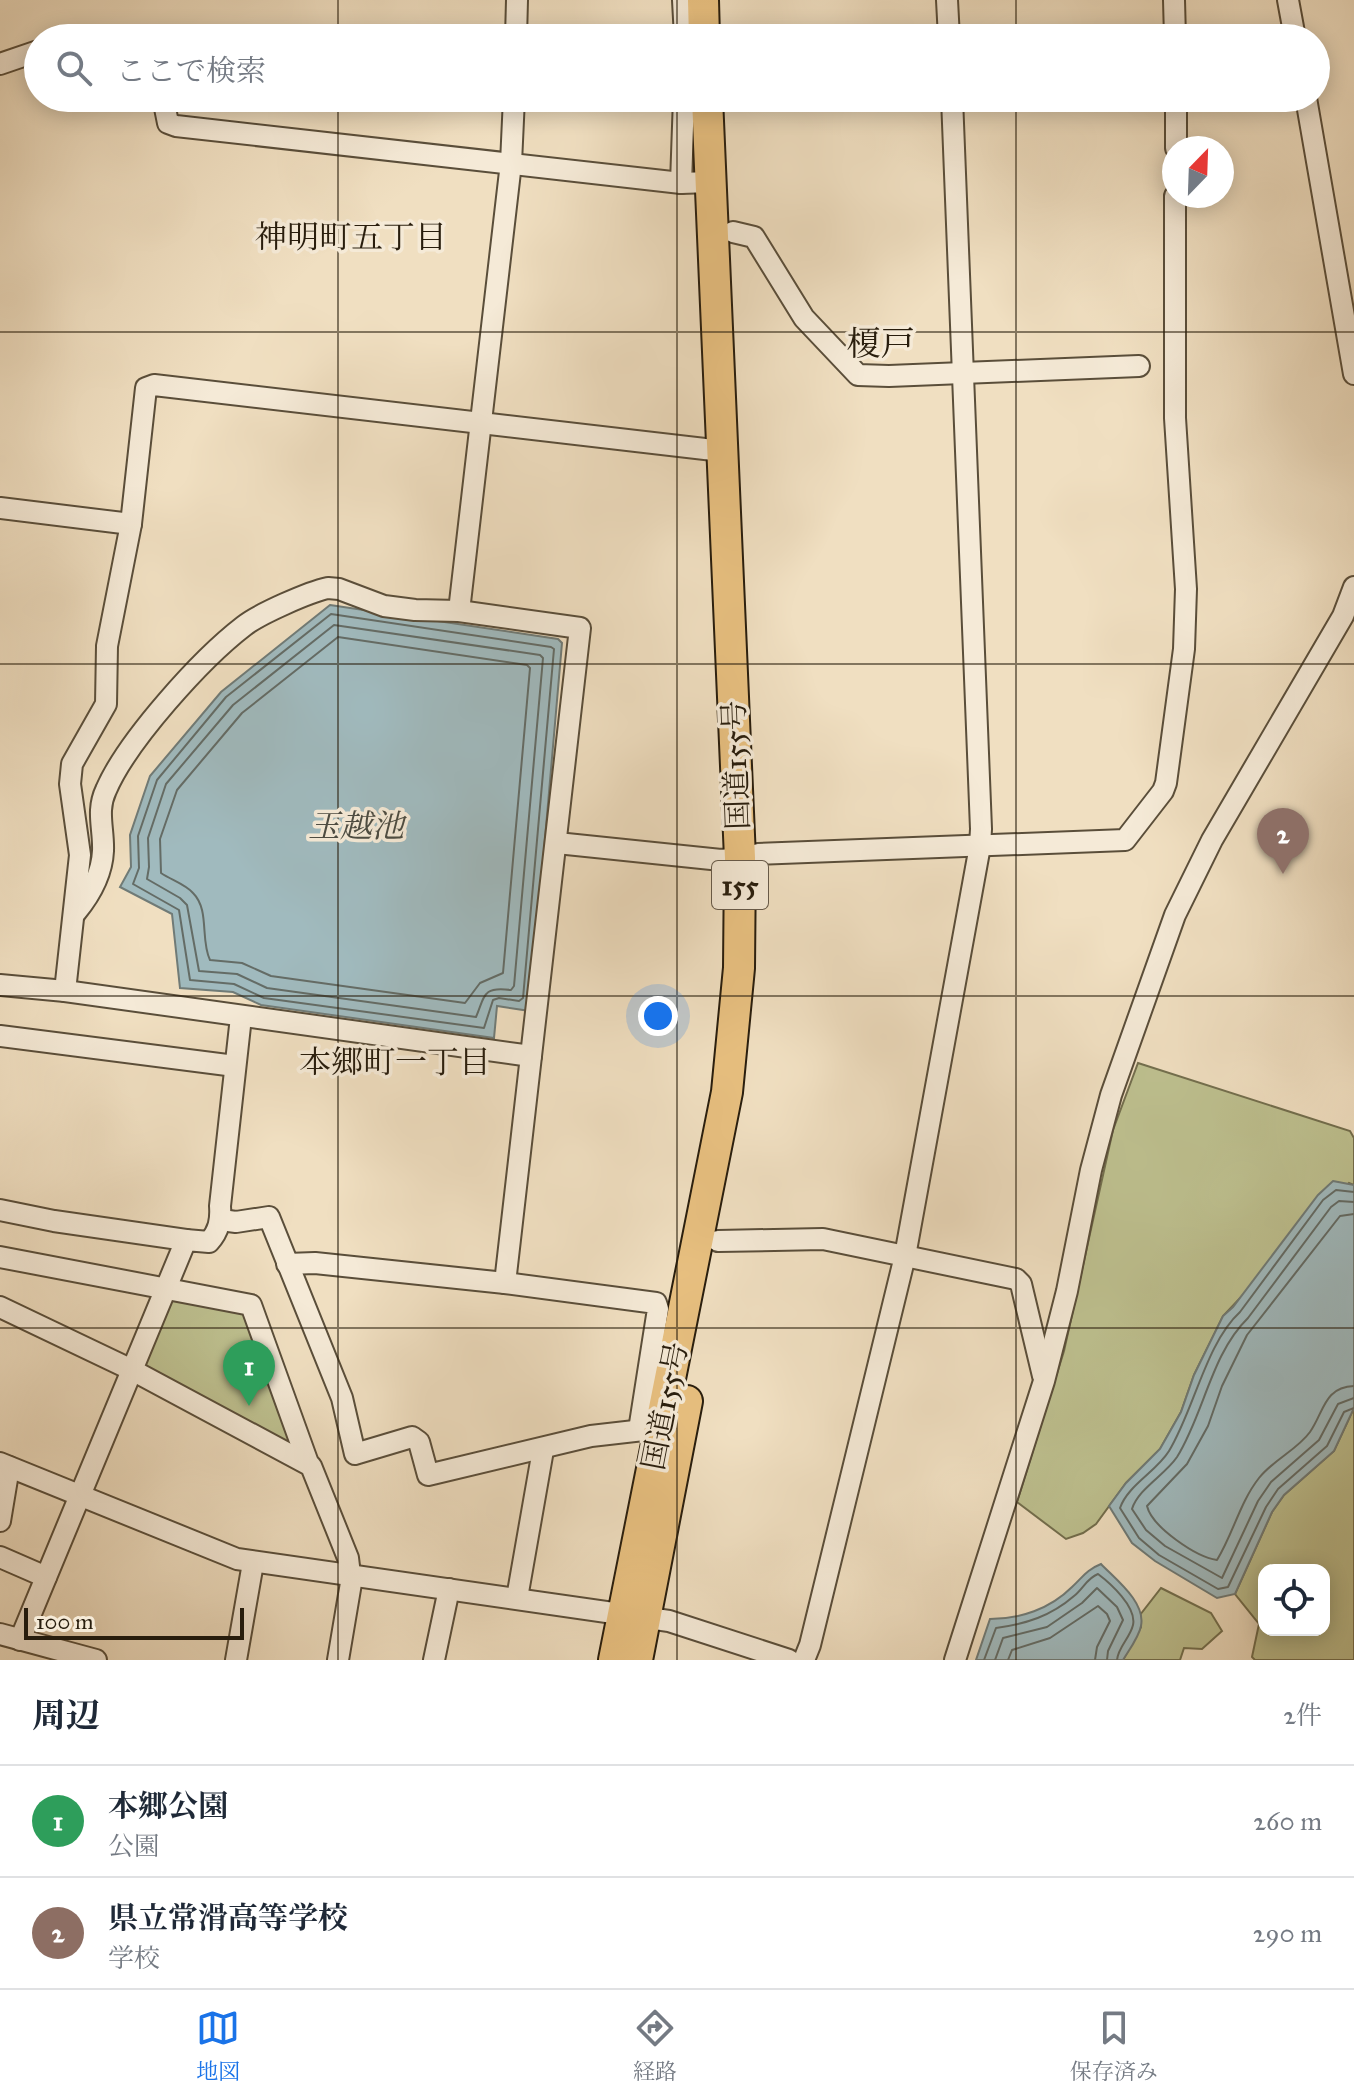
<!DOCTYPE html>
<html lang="ja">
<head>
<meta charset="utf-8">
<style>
	:root { --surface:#fff; --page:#f2f2f3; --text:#1f2937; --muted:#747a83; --line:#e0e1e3; --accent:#1a73e8 }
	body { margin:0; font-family:"IM FELL Great Primer","Noto Serif JP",serif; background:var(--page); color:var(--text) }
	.controls { position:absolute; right:24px; bottom:24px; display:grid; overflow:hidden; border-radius:16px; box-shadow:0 4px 20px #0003 }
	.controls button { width:72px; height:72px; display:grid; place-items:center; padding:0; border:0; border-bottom:2px solid var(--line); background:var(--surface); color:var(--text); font:40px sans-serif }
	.compass { position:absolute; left:1162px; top:136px; width:72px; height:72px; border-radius:50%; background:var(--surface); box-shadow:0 4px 20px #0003; rotate:23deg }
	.scale { position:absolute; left:24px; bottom:20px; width:220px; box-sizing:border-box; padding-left:8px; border:4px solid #281d0d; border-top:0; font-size:22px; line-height:28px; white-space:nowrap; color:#281d0d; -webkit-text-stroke:6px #f5ead7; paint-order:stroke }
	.you { position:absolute; left:658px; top:1016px; width:28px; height:28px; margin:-20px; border:6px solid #fff; border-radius:50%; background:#1a73e8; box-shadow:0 0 0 12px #1a73e833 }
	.badge { display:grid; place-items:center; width:52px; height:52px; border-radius:50%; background:var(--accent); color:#fff; font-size:26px; font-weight:700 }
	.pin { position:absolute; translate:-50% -66px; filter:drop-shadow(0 2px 4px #0008) }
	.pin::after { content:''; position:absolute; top:42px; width:28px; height:24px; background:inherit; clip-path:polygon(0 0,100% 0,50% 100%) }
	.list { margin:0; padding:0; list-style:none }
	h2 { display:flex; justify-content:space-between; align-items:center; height:104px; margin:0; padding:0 32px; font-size:34px }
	h2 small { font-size:26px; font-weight:400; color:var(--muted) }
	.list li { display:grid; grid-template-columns:52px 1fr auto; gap:24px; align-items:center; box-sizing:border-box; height:112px; padding:0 32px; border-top:2px solid var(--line) }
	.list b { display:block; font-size:30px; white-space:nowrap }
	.list p { margin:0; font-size:26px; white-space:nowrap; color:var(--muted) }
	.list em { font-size:26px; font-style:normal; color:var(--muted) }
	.icon { flex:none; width:44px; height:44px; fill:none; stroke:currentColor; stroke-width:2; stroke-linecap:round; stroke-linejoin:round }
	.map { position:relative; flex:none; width:1354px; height:1660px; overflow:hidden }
	.search { position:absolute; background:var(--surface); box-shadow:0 4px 20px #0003; left:24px; right:24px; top:24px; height:88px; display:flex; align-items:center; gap:20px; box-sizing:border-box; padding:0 28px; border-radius:44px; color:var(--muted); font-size:30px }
	.sheet { height:328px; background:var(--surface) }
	nav { display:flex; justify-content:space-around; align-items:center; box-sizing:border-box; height:112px; border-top:2px solid var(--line); background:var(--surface); font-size:22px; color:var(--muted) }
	nav a { display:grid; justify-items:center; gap:4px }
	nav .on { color:var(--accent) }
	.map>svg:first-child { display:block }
</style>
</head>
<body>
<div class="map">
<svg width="1354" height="1660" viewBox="0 0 1354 1660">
	<rect width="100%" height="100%" fill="#f0dfc1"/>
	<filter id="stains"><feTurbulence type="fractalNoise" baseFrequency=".0025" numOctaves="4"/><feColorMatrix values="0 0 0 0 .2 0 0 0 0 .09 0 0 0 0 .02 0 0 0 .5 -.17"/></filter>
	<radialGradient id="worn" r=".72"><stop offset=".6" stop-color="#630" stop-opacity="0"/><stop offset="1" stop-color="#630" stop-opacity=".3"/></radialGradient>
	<g fill="#bec190" stroke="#736f4e" stroke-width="2" fill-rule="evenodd">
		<path d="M1138,1063l212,68 4,7v47l-5,-2 -126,133 -29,59 -13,37 -21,37 -34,34 -30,41 -13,9 -17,6 -49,-37 47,-151 49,-221z"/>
		<path d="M175,1297l66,12 5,6 52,127 -8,4 -144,-76 -3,-7 26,-62z"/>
		<path d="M1354,1408v252h-99l-3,-3 7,-33 -24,-30 37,-82 12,-17 50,-44zM1264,1570h60v60h-60z"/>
		<path d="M1161,1588l50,25 11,18 -20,18 -18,-1 -4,12h-57l18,-33 -1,-12z"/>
	</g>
	<g fill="#a0babe" stroke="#707b77" stroke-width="2">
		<path d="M330,605l228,34 4,4 -32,368 -33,-5 -3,32 -233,-33 -28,-13 -53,-4 -8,-74 -52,-27 11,-20 -1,-32 20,-59 71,-84z"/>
		<path d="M1333,1181l21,4v223l-20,43 -50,44 -12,17 -37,82 -18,4 -62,-37 -23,-18 -23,-37 17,-23 34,-34 21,-37 13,-37 29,-59 10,-9 85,-112z"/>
		<path d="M1101,1564c14,15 45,38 40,62 -2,11 -12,24 -18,34h-147l14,-41c30,0 60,-10 82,-32 11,-10 14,-17 29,-23z"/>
	</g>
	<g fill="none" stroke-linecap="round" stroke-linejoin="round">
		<g stroke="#646c66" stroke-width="2">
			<path d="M331,614l220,33 3,2 -31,349 -4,3 -20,-3 -6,2 -9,28 -220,-30 -30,-14 -44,-4 -11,-70 -46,-26 6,-16 -1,-32 19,-56 69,-83z"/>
			<path d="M334,625l206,30 3,3 -29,328 -3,4c-29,-4 -26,6 -35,27l-209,-29 -30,-14 -38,-3 -12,-66 -7,-7 -33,-19 2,-12 -1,-29 18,-54 67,-79z"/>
			<path d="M338,637l189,28 3,3 -27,305 -23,10 -15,20 -194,-27 -29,-13 -32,-3c-10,-20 0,-50 -17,-67 -8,-9 -22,-13 -32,-20l-1,-34 17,-49 65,-77z"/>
			<path d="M1354,1192l-18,-2 -13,10 -83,112c-34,31 -46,98 -71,139 -13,21 -41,34 -49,57l19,30 20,17 59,34 10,-2 38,-80 12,-18 49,-43 17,-34 10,-4"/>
			<path d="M1354,1202l-15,-1 -8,6 -83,111c-37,36 -44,96 -71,139 -12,18 -39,32 -45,52l14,21 19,16 57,32 36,-77 13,-19 48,-42 19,-36 16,-6"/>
			<path d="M1354,1214l-14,2 -93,119 -25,51 -14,40 -21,38 -40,42c5,21 49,51 70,54 16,-26 23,-58 42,-82 14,-18 38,-28 51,-46 14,-20 14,-45 44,-46"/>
			<path d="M984,1660l12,-32c30,-4 55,-12 78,-32 9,-7 13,-18 24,-22 12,9 39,33 35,51 -3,13 -15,22 -16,35"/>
			<path d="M995,1660l8,-22 44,-11 35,-24 15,-15 20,19 6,13 -15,31 -1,9"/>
			<path d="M1008,1660l4,-10 38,-12 48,-32 9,8 3,7 -13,26 -2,13"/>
		</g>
		<g stroke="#5a4e3a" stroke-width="24">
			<g id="minor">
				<path d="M683,0l2,38"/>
				<path d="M947,0l2,38"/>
				<path d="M1174,0l1,38"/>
				<path d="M1288,0l7,38"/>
				<path d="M516,38l1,-38"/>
				<path d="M0,64l38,-13"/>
				<path d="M163,98l5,25 8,3 505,57 29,-1"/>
				<path d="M1306,98l48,276"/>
				<path d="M1176,148v-50"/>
				<path d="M681,183l3,-85"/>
				<path d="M733,232l21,5 50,81 54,57 31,1 250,-10"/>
				<path d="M0,508l131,16"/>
				<path d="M459,611l52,-448 3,-65"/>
				<path d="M557,843l164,17 19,-2"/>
				<path d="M758,854l367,-14 38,-49 3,-8 18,-134 2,-60 -11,-171v-222"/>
				<path d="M76,912c14,-17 26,-39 27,-61 1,-22 -7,-40 3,-61 21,-49 95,-131 138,-164 15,-12 65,-34 84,-38l11,1 45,17 31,4 44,1 121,17 -75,655"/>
				<path d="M0,985l65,6 466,65"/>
				<path d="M65,991l15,-136 -10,-71 2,-20 34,-60 1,-58 24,-122 15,-136 8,-3 568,66"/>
				<path d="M0,1036l235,30"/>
				<path d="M0,1210l54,11 132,19"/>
				<path d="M221,1220l15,2 33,-5 73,181 13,56 57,-17 7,5 9,33 163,-39 70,-8"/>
				<path d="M718,1241l105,-2 193,40 5,5 22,92"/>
				<path d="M0,1257l251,48 57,158"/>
				<path d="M287,1264l28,-1 190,20 151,20 2,6 -19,121"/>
				<path d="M0,1307l132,63 179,96 37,92 3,25 -13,77"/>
				<path d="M0,1463l237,96 432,62 120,39"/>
				<path d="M0,1521l9,-54"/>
				<path d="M0,1557l46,20"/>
				<path d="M517,1598l26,-148"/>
				<path d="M0,1634l96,26"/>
				<path d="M20,1640l166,-400 23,2c10,-11 12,-22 11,-36l21,-189"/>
				<path d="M236,1660l17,-97"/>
				<path d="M434,1660l15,-71"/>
				<path d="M804,1660l6,-15 95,-389 75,-410 1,-17 -29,-731"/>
				<path d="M955,1660l89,-279 23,-90 24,-121 20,-75 64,-180 37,-75 131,-224 11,-29"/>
			</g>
		</g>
		<g stroke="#281d0d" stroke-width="34">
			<g id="highway">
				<path d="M703,0l1,38"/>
				<path d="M614,1660l113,-568 12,-124 1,-110 -33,-760"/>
				<path d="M637,1660l50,-259"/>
			</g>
		</g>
		<use href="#minor" stroke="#f5ead7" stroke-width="20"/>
		<use href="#highway" stroke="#e8c080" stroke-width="30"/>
	</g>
	<path fill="none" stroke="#281d0d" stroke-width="2" stroke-opacity="0.55" d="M338,0v38M677,0v38M1016,0v38M338,98v1562M677,98v1562M1016,98v1562M0,332h1354M0,664h1354M0,996h1354M0,1328h1354"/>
	<g text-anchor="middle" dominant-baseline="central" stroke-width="7" stroke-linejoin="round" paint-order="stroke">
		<rect fill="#f5ead7" stroke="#665a4a" stroke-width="2" x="712" y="861" width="56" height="48" rx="6"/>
		<g font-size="28" font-weight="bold" fill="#281d0d">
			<text x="740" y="885">155</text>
		</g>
		<g font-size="30" fill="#281d0d" stroke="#f5ead7">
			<text transform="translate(736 765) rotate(-92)">国道155号</text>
			<text transform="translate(665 1406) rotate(-79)">国道155号</text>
		</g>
		<g font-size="32" fill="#281d0d" stroke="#f5ead7">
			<text x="351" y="237">神明町五丁目</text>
			<text x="395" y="1062">本郷町一丁目</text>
		</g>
		<g font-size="32" font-style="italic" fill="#4c4c42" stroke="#f5ead7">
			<text x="356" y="826">玉越池</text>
		</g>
		<g font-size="34" fill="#281d0d" stroke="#f5ead7">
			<text x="881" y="343">榎戸</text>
		</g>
	</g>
	<rect width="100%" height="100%" filter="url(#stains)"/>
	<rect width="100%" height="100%" fill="url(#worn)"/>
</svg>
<div class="controls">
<button><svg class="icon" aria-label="locate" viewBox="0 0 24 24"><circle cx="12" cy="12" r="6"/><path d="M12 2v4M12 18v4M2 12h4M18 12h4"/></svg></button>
</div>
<svg class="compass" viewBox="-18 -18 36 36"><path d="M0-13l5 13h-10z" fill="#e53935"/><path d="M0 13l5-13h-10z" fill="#747a83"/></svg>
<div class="scale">100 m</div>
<div class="you"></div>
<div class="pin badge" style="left:249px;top:1406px;background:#2e9e5b">1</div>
<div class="pin badge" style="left:1283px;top:874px;background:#8d6e63">2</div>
<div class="search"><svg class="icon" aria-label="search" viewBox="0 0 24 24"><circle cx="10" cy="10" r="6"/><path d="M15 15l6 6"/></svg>ここで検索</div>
</div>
<section class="sheet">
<h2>周辺<small>2件</small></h2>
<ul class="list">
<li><span class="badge" style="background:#2e9e5b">1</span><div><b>本郷公園</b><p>公園</p></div><em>260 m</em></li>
<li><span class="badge" style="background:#8d6e63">2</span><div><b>県立常滑高等学校</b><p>学校</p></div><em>290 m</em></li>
</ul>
</section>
<nav>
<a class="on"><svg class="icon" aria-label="map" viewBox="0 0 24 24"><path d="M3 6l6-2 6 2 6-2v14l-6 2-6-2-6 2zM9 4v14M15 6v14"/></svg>地図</a>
<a><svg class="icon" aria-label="directions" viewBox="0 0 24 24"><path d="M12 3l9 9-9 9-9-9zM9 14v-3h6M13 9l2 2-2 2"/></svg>経路</a>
<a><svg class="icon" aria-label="saved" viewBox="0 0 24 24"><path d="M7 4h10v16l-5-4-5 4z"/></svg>保存済み</a>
</nav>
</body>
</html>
